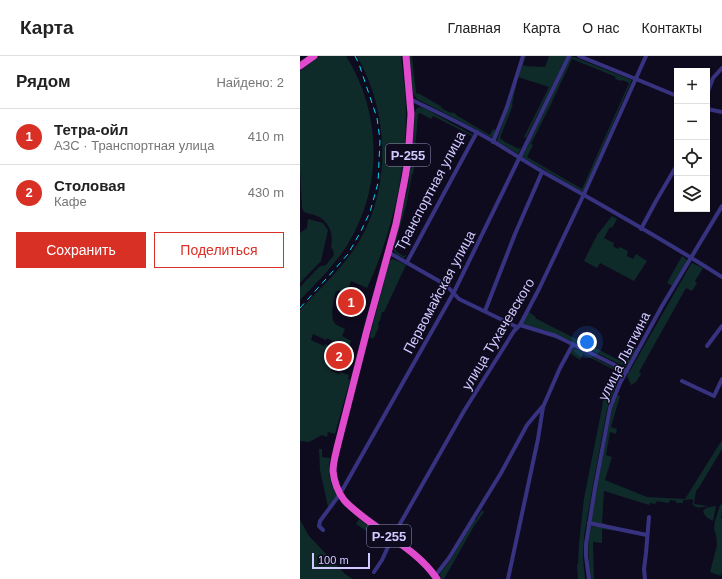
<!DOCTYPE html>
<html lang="ru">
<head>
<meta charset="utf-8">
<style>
	:root { --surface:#fff; --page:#f6f6f6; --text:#222; --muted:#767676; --line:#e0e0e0; --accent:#d93025 }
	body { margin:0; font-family:Helvetica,sans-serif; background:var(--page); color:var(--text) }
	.controls { position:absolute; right:12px; top:12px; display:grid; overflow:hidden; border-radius:0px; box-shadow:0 1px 3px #0004 }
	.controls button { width:36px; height:36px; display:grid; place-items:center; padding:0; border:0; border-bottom:1px solid var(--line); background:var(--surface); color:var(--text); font:20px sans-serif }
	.scale { position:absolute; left:12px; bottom:10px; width:58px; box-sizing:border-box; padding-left:4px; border:2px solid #d0caff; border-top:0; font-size:11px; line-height:14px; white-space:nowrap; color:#d0caff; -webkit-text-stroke:3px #0f0b1f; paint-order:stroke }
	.you { position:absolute; left:287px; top:286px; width:14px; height:14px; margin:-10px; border:3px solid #fff; border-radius:50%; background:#1a73e8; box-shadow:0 0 0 6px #1a73e833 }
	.badge { display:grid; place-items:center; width:26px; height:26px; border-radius:50%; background:var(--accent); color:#fff; font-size:13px; font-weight:700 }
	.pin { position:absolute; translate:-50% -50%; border:2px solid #fff; box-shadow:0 1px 4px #0006 }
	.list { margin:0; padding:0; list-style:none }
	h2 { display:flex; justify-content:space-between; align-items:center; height:52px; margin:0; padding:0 16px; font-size:17px }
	h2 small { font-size:13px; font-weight:400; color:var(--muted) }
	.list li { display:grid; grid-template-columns:26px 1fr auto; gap:12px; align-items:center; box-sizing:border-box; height:56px; padding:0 16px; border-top:1px solid var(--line) }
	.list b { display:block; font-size:15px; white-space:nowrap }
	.list p { margin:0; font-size:13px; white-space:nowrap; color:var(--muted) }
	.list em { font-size:13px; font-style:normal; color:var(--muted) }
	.actions { display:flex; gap:8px; padding:12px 16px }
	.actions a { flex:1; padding:9px 0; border:1px solid var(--accent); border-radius:0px; text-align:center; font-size:14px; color:var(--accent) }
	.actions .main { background:var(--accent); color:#fff }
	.icon { flex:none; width:22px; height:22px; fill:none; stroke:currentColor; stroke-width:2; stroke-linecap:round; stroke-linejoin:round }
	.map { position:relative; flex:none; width:422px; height:523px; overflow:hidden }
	header { display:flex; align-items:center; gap:24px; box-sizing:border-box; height:56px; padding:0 20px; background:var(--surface); border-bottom:1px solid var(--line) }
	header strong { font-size:19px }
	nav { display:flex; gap:22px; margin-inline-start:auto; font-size:14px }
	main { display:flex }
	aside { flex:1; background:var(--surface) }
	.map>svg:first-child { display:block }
</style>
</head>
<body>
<header>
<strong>Карта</strong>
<nav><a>Главная</a><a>Карта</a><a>О нас</a><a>Контакты</a></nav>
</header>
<main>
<aside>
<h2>Рядом<small>Найдено: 2</small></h2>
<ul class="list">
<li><span class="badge">1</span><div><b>Тетра-ойл</b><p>АЗС · Транспортная улица</p></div><em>410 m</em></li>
<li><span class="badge">2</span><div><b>Столовая</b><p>Кафе</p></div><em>430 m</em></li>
</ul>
<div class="actions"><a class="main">Сохранить</a><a>Поделиться</a></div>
</aside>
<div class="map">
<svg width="422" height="523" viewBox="0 0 422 523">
	<rect width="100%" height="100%" fill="#0f0b1f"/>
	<g fill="#0e2a29" fill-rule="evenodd">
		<path d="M20,0h26c33,52 37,120 9,175 -13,27 -34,47 -55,69v-13l19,-20 7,-2 8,-10 -1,-5 -2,-3c3,-12 -2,-26 -14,-31 -4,-2 -8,-2 -13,-4l-2,-4 -2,-38v-99z"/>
		<path d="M57,0h44c2,19 5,38 5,58 0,59 -14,120 -39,174l-16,-7 -4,11c-5,-1 -9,-3 -12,1 -1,7 -5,23 -1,29 2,4 8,5 11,7l-3,7 9,5 -2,5 -11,-5 -1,2 -10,-5 -1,2 -13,-6 -2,6 13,6 1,-2 8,4 -6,15 5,3 -1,5 8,3 1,-2 9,3 -1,4 2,1 -15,54 -7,-2 -1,5 -5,-2 -13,7 -9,-1v-131c20,-22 47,-46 61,-72 31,-55 27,-128 -4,-182z"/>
		<path d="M109,0h3l4,37 4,1 22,13 -1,1 10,5 1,-1 4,2v1l34,20 3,-6 3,1 -3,8 -76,-39 -4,-6z"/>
		<path d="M225,0h1l-3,9 2,1 20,1 4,-11h18l-41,82 -2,-1 25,-50 -31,-10 -4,18 -2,10h1l-13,33 5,4 14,7 1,-2 1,1 -3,6 -21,-13v-1l13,-37z"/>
		<path d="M271,0l61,24 -49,112 -61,-35zM272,3l44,18 -1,2 6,2 1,-1 7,3 -47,106 -55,-32 6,-12 -2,-1 20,-40z"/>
		<path d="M120,51l6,2 47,26 -1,1 -39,-20 -2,3 -11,-6 -2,1 -3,36 2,1 -4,23h-1l-6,32 -11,38 1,7 7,5 4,-1 -3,3c-7,-3 -11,-5 -11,-13l15,-57 4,-34 3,-41 1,-4z"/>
		<path d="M312,160l5,3 -5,9 -2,-1 -6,11 10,5 -1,3 5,3 2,-2 8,4 -1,5 6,3 3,-5 11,7 -13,20 -34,-18 -3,5 -13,-7 13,-26z"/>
		<path d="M8,163l15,4 5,7 -7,31 -21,22v-50l7,-5z"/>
		<path d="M382,200l3,2 2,3 -15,25 -5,-3z"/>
		<path d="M92,203l6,2 8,4 -22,47h-2l-2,9h-1l-1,4 1,1 -5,12h-1v1l-3,-2v-1l19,-74z"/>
		<path d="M392,207l11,5 -8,13 2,2 -5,8 -6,-3 -47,84 2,2 -5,8 -5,3 -4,-9 64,-112z"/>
		<path d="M229,256l7,5 -1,1 43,22 1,-1 45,24 10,-17 3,2 -11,19 -57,-27 -22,-9 -24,-7v-3z"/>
		<path d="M274,293l5,1 36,18 4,3 2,2 -14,36 -14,76 -9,51 -1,22 2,21h-7l-1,-15h1l1,-20 5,-46 18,-90 1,-7 15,-29 -35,-18 -3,6 -10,-7 2,-3z"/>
		<path d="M317,339l3,1 -9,31 6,2 -1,5 -6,-2 -4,23 6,2 -7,23 42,17 38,2 37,-59v9l-24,40h-1l-1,2 -2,13 14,2c-6,1 -13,4 -16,-3h1v-4l-10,1v3h-7v-2l-6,-1 -1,3 -12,-2 -2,3 -5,-1 -1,2 -45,-14 -2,32 4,1v2l-15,-4 5,-32 16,-81z"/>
		<path d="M19,393h3v8l8,1c-2,15 -1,24 7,37l-18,24 9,-12 -8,-37z"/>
		<path d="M422,448v10l-1,4h1v54l-1,4 -11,-4 7,-27 -1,-10 -2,-6 1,-8 5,-16z"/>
		<path d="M415,450l1,1 -3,14c-4,-2 -9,-5 -10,-10l3,-3z"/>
		<path d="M182,454l2,2 -10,14 -30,53h-3l-1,-5 1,-2 9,-11 24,-41h2z"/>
		<path d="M59,463l26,19 2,3 -1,3 -4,-2v-1l-26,-17z"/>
		<path d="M0,464l9,16 36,38 8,5h-53z"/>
		<path d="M291,470l9,1 17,4 -15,-2v14l-9,-1 1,37h-4l-2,-36 2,-16z"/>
	</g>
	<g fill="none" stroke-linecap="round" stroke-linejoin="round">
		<g stroke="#373381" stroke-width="4">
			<path d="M279,0l57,23 41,17"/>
			<path d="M407,38l6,-16 9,-10"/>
			<path d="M110,43c27,13 55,26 81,41 18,11 35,22 52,32 61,34 121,68 179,105"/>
			<path d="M407,53l15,3"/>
			<path d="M193,86l14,-35 16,-51"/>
			<path d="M341,173l15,-28 21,-36"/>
			<path d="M88,196l58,33 13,14 58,28"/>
			<path d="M107,206l70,-130"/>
			<path d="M185,255l30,-77 27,-62"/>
			<path d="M220,269l36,11 71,35"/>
			<path d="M407,290l15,-20"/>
			<path d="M382,325l32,15 8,-17"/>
			<path d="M289,467l58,12"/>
			<path d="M23,474l-4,-4 1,-5 20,-27 114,-202 115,-236"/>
			<path d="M74,516l8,-12 10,-22 72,-127 50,-80 6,-6 19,-36 45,-95 62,-138"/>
			<path d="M135,520l14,-18 52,-85 26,-48 15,-18"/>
			<path d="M208,523l30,-140 5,-32 17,-39 13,-24"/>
			<path d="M289,523l-3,-23v-12l9,-56 15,-80 10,-25 42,-77 60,-100"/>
			<path d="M345,523l-1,-10 2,-16 3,-36"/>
		</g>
		<g stroke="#e04bce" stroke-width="7">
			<path d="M106,0l5,58 -3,46 -3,18 -9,46 -29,106 -29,114c-2,9 -5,18 -5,27 1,10 5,21 11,29 5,6 12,11 18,16 25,20 57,36 75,63"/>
			<path d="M0,10l14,-10"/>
		</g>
		<path stroke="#00d9f5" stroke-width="1" stroke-dasharray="6 5" stroke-linecap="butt" d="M0,252l34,-38 14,-16 13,-23 9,-19 8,-29 2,-43 -3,-22 -18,-54 -4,-8"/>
	</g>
	<g text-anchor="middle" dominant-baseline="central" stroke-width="3" stroke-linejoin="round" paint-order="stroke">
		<g fill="#0f0b1f" stroke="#9691bc" stroke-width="1">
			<rect x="86" y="88" width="44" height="22" rx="3"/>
			<rect x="67" y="469" width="44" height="22" rx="3"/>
		</g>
		<g font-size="13" font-weight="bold" fill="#d0caff">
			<text x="108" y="99">Р-255</text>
			<text x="89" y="480">Р-255</text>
		</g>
		<g font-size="14" fill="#d0caff" stroke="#0f0b1f">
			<text transform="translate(130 135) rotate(-62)">Транспортная улица</text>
			<text transform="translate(139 236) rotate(-62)">Первомайская улица</text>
			<text transform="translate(198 278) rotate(-59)">улица Тухачевского</text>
			<text transform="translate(324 300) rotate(-63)">улица Лыткина</text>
		</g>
	</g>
</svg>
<div class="controls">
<button>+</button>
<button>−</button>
<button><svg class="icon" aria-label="locate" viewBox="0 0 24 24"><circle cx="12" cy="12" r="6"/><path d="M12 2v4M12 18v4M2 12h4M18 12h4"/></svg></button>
<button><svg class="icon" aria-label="layers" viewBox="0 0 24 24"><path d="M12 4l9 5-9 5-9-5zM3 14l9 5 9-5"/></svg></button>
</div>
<div class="scale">100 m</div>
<div class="you"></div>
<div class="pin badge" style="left:51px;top:246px">1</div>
<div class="pin badge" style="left:39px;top:300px">2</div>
</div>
</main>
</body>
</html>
